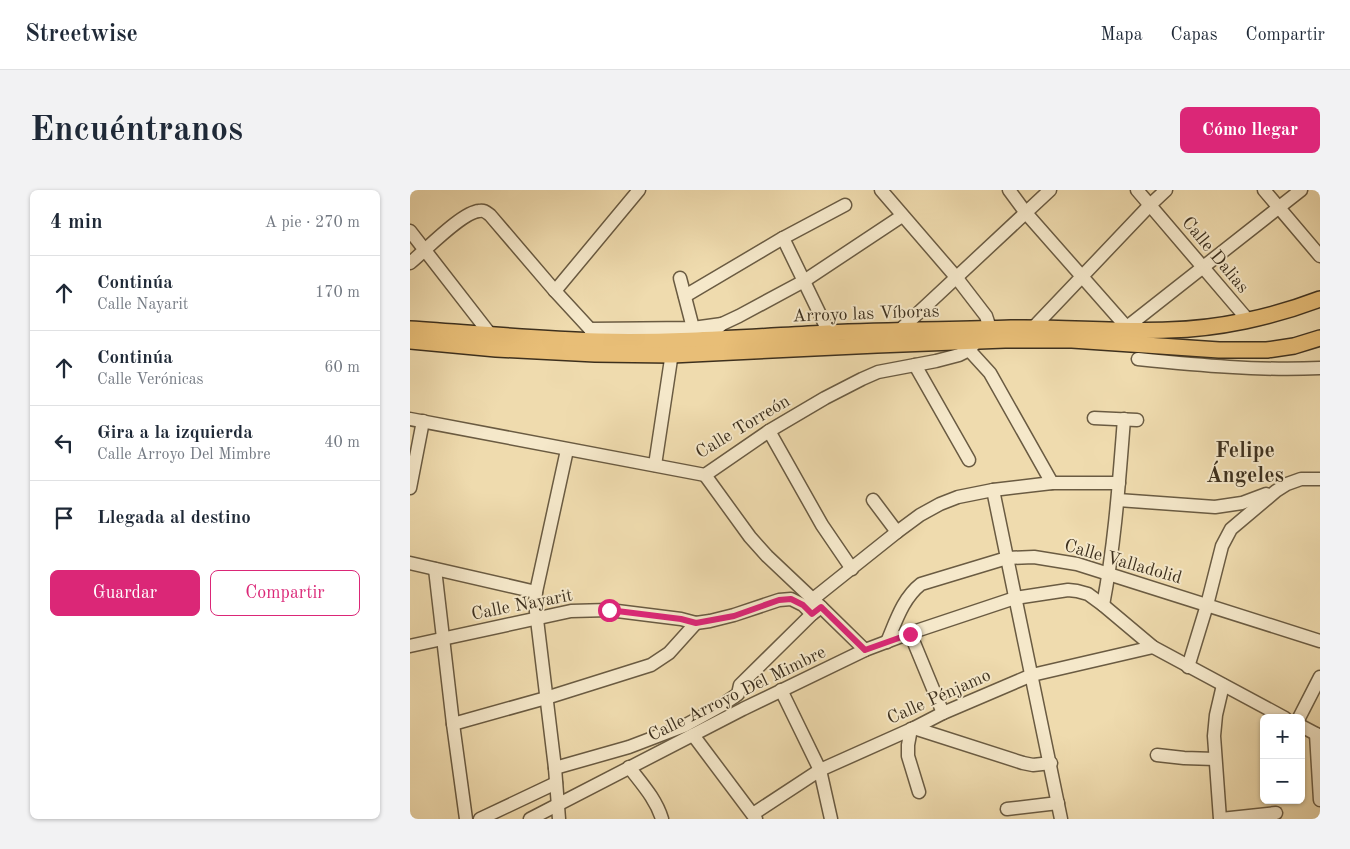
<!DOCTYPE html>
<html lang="es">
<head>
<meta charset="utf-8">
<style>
	:root { --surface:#fff; --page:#f2f2f3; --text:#1f2937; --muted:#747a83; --line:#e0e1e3; --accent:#db2777 }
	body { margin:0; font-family:"Old Standard TT",serif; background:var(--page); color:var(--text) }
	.controls { position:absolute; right:15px; bottom:15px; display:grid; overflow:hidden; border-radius:8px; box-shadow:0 1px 4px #0004 }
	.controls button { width:45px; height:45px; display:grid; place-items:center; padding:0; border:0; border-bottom:1px solid var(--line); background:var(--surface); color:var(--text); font:25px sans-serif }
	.stop { position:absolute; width:15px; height:15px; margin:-11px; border:4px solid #db2777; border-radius:50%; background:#fff }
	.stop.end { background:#db2777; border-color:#fff; box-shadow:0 1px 5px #0008 }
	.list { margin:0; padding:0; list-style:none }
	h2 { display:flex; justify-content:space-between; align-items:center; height:65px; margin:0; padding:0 20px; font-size:21px }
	h2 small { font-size:16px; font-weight:400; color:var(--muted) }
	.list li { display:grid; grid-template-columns:32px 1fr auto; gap:15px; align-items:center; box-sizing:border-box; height:75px; padding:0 20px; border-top:1px solid var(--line) }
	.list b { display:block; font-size:19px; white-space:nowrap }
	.list p { margin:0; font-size:16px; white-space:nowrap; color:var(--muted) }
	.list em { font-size:16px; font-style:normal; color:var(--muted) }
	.actions { display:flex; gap:10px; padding:15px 20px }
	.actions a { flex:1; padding:11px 0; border:1px solid var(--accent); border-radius:8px; text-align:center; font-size:18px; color:var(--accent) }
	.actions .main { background:var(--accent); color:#fff }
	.icon { flex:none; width:28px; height:28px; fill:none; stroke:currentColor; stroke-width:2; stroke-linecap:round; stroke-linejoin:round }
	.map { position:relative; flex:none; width:910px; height:629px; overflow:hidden; border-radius:8px }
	header { display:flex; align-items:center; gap:30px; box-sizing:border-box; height:70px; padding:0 25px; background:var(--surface); border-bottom:1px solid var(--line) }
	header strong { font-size:24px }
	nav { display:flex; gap:28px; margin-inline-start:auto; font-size:18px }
	.intro { display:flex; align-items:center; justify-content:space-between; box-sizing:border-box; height:120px; padding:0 30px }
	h1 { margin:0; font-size:35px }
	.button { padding:12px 22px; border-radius:8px; background:var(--accent); color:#fff; font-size:18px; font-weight:700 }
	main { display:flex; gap:30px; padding:0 30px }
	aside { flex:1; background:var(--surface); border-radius:8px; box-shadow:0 1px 4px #0004 }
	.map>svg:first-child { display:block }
</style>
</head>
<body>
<header>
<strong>Streetwise</strong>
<nav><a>Mapa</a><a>Capas</a><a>Compartir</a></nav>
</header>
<div class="intro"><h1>Encuéntranos</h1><a class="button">Cómo llegar</a></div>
<main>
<aside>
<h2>4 min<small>A pie · 270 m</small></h2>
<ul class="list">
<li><svg class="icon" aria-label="ahead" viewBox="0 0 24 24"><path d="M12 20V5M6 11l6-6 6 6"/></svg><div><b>Continúa</b><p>Calle Nayarit</p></div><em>170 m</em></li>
<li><svg class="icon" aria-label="ahead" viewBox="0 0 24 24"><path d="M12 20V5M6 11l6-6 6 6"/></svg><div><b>Continúa</b><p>Calle Verónicas</p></div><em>60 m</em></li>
<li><svg class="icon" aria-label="left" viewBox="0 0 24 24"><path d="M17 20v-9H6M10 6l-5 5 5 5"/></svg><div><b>Gira a la izquierda</b><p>Calle Arroyo Del Mimbre</p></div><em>40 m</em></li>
<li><svg class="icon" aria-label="arrive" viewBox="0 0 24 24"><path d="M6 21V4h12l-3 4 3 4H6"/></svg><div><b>Llegada al destino</b></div></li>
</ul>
<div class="actions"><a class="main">Guardar</a><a>Compartir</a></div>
</aside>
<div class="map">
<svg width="910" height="629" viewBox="0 0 910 629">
	<rect width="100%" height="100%" fill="#efdbae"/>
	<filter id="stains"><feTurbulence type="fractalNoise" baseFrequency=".004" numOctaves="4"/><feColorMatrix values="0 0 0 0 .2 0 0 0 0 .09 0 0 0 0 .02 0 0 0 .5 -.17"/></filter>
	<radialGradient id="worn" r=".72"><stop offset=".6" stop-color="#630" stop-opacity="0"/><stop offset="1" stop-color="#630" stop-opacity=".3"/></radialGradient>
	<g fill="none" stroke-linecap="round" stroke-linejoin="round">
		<g stroke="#6a5b42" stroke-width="15">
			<g id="minor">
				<path d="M599,0l17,23 104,118"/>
				<path d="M727,0l111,130"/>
				<path d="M854,0l56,66"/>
				<path d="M0,41l80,103"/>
				<path d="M373,48l46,95"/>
				<path d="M0,73c15,-12 52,-51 69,-52 5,-1 7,1 11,4l65,76 35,38 9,12"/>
				<path d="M270,88l13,50"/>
				<path d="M145,101l84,-101"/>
				<path d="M275,106l98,-58 62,-33"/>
				<path d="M717,137l174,-137"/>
				<path d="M623,138l117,-123 16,-15"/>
				<path d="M180,139l103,-1 29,-4"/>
				<path d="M490,140l150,-140"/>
				<path d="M295,149l17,-15 17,-8 65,-35 98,-65"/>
				<path d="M559,160l21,23 62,110"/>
				<path d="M728,169c60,6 122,12 182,9"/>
				<path d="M505,175l54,95"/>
				<path d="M684,228l43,2"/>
				<path d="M0,229l295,56 64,-44 56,-33 37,-19 16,-7 58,-11 23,-6 10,-5 18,-21 1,-7 -2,-6 -30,-39 -75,-87"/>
				<path d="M359,241l53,94 30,44"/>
				<path d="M245,275l18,-119"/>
				<path d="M295,285l45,62 17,19 54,51 44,43"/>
				<path d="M0,298l13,-67"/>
				<path d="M583,300l68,329"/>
				<path d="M463,310l24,32"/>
				<path d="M708,310l97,7 27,-4 24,-9"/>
				<path d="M0,373l126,29"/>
				<path d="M25,379l18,155 13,95"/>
				<path d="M403,409l84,-67 23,-17 20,-11 18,-7 35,-7 59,-7h67"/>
				<path d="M693,415c12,-62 16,-123 21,-186"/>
				<path d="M500,443l33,80"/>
				<path d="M477,452c9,-21 16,-44 34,-58l86,-26 27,-1 43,7 243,77"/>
				<path d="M0,456l161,-35 38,-1 72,9 15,4 14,-2 24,-6 45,-15 12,-1 12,6 9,9"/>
				<path d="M778,477l19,-62 15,-59 9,-17 45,-38 11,-7 14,-5h19"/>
				<path d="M371,500l39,80 11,49"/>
				<path d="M889,528l21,-41"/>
				<path d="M43,534l93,-26 105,-33 18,-12 27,-30"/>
				<path d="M891,536l19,10"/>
				<path d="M504,538l109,35 10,2 18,-2"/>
				<path d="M501,539l-3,16v11l11,36"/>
				<path d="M906,544l4,66"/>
				<path d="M283,545l63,84"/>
				<path d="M747,565l27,3 31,1"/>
				<path d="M219,577c13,17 27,32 33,52"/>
				<path d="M145,578l74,-21 55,-21 38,-21 16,-11 2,-9 72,-71 9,-7"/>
				<path d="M597,619l51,-6"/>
				<path d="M343,624l67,-44 94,-42 29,-15 89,-38 121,-28"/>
				<path d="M70,629l76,-36"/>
				<path d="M120,629l213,-110 122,-59 45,-17 105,-35 53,-8 9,1 11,3 15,11 50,42 132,71"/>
				<path d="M149,629l-4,-51 -20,-165 1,-11 31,-142"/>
				<path d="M810,629l-6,-83 2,-21 7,-30"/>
				<path d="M811,629l55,-6"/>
			</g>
		</g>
		<g stroke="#3d301e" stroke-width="18">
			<g id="major">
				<path d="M0,139c63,4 125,10 188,12 77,2 153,-4 230,-8 61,-3 122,-3 183,-5 53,-1 105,4 157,2 50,-1 105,-13 152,-31"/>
				<path d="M0,151l86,8 99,5 77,1 205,-10 128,-5h67l147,10h48l27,-4 26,-8"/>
			</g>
		</g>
		<use href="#minor" stroke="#f5e8ca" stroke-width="12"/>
		<use href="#major" stroke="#e8be77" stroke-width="15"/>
	</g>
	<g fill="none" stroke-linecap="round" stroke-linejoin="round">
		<path stroke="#db2777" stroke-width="6" d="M199,420l72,9 15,4 38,-7 45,-16 12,-1 12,6 9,9 9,-7 44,43 45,-16"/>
	</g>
	<g text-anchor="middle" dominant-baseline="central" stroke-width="4" stroke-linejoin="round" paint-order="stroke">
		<g font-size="18" fill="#3d301e" stroke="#f5e8ca">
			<text transform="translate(805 65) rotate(50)">Calle Dalias</text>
			<text transform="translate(456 124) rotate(-2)">Arroyo las Víboras</text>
			<text transform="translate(333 237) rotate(-31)">Calle Torreón</text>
			<text transform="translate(713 372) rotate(16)">Calle Valladolid</text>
			<text transform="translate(112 415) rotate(-11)">Calle Nayarit</text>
			<text transform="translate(327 504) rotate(-26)">Calle Arroyo Del Mimbre</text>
			<text transform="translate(529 507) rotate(-24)">Calle Pénjamo</text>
		</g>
		<g font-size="22" font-weight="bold" fill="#3d301e" stroke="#f5e8ca">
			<text x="835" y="261">Felipe<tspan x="835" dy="25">Ángeles</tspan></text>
		</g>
	</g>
	<rect width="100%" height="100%" filter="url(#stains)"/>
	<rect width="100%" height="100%" fill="url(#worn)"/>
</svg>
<div class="controls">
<button>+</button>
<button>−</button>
</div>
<div class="stop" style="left:199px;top:420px"></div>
<div class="stop end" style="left:500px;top:444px"></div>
</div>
</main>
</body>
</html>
